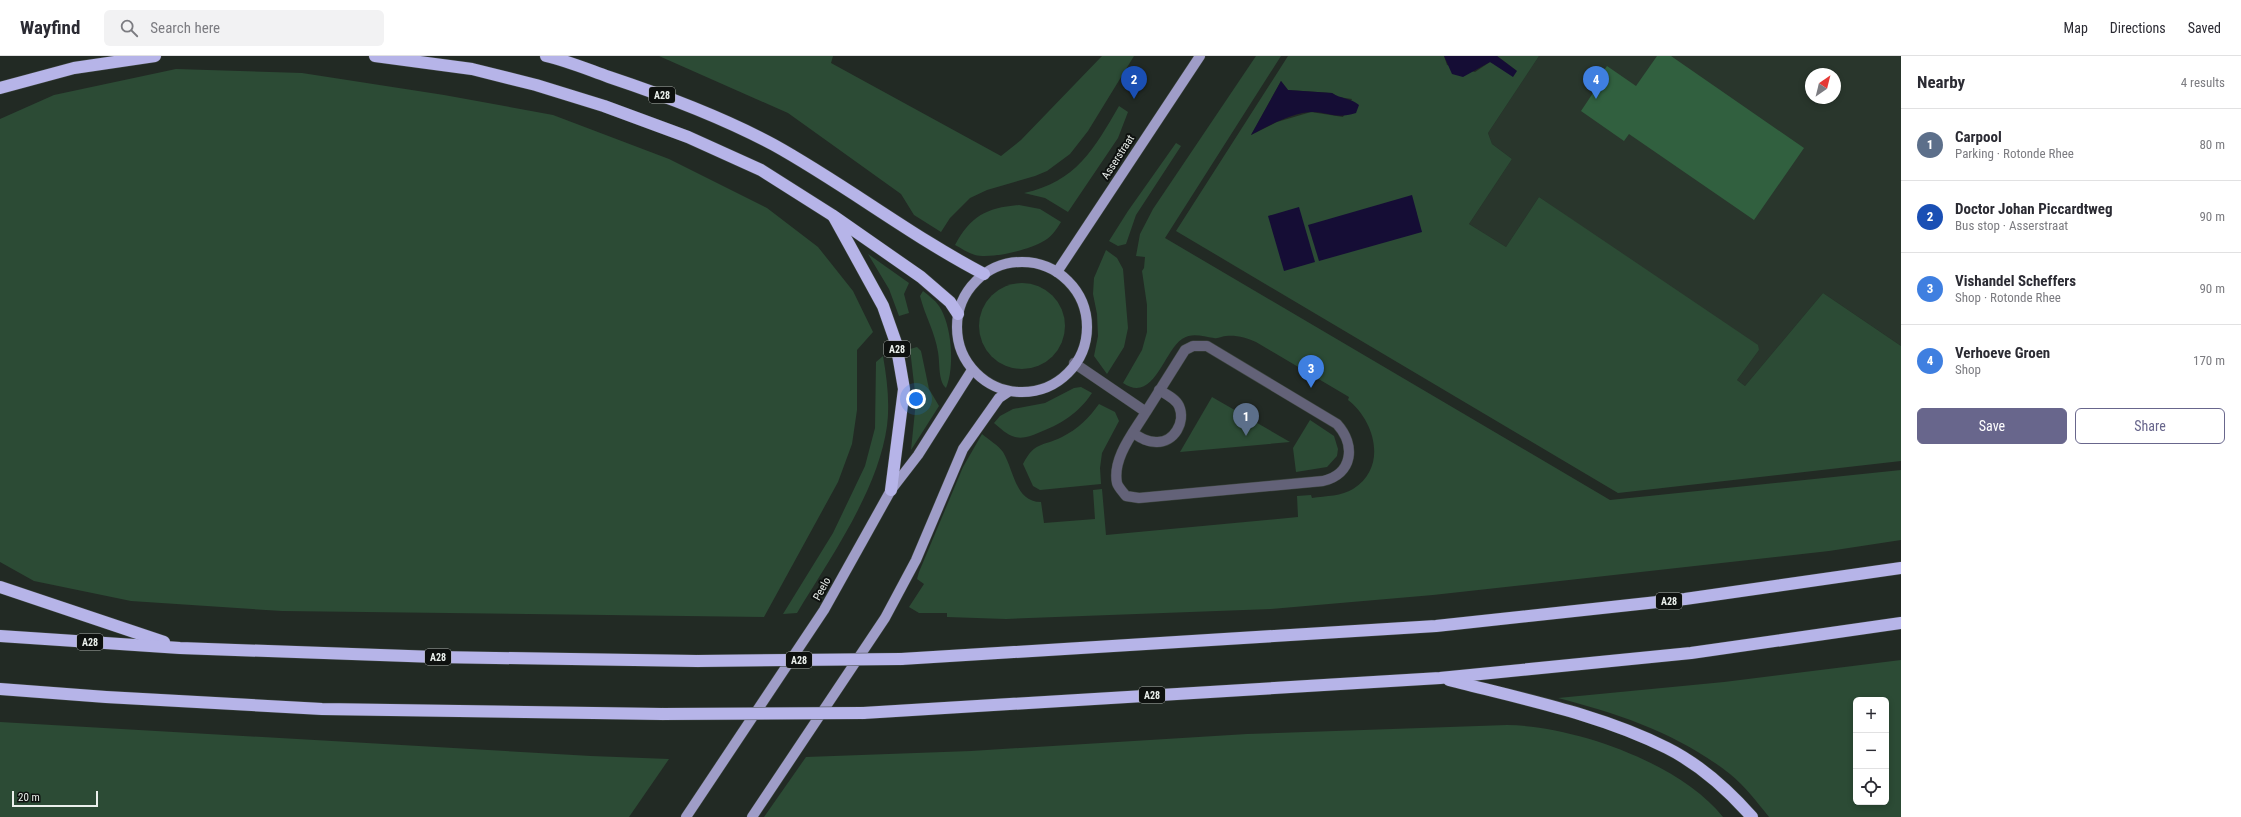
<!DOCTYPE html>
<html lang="en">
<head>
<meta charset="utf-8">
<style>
	:root { --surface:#fff; --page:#f2f2f3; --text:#2b2b33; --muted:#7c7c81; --line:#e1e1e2; --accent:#68668c }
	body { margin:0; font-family:"Roboto Condensed",sans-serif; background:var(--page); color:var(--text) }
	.controls { position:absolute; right:12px; bottom:12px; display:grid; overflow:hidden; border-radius:6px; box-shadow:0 2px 6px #0003 }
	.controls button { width:36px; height:36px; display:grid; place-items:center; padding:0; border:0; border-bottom:1px solid var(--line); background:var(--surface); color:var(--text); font:20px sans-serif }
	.compass { position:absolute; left:1805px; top:12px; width:36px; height:36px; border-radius:50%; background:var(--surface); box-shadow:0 2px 6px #0003; rotate:35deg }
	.scale { position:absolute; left:12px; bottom:10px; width:86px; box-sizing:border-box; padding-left:4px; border:2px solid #ebf0ec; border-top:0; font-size:11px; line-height:14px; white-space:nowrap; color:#ebf0ec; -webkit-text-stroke:3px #0e110f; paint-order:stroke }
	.you { position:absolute; left:916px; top:343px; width:14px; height:14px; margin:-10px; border:3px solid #fff; border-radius:50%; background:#1a73e8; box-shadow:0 0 0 6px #1a73e833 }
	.badge { display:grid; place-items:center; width:26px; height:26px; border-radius:50%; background:var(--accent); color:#fff; font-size:13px; font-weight:700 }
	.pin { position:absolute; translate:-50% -33px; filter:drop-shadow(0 1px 2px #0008) }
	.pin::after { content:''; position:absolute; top:21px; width:14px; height:12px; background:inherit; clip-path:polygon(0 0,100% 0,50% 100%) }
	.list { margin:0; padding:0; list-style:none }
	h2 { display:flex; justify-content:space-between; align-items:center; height:52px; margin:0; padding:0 16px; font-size:17px }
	h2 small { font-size:13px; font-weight:400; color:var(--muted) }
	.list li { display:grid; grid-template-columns:26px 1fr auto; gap:12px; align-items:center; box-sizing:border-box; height:72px; padding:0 16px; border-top:1px solid var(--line) }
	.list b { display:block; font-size:15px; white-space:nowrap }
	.list p { margin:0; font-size:13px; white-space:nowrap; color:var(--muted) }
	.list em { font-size:13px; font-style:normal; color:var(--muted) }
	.actions { display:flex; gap:8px; padding:12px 16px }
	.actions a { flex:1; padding:9px 0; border:1px solid var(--accent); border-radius:6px; text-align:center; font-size:14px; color:var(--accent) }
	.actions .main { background:var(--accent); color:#fff }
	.icon { flex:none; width:22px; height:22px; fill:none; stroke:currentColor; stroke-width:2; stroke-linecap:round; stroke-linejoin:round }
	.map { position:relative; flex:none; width:1901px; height:761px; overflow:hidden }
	header { display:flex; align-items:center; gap:24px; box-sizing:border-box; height:56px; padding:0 20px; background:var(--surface); border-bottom:1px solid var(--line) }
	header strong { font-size:19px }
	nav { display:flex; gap:22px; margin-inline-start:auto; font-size:14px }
	.search { width:280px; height:36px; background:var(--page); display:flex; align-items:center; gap:10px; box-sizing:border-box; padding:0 14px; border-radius:6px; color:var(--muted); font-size:15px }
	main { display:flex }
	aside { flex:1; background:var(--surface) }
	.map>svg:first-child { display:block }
</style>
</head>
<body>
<header>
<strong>Wayfind</strong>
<div class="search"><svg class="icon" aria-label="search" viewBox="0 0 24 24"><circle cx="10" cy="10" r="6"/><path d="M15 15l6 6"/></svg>Search here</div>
<nav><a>Map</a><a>Directions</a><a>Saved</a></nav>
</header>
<main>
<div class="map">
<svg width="1901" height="761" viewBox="0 0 1901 761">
	<rect width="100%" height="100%" fill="#222a24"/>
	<path fill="#29362c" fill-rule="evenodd" d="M1539,0h362v290l-78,-53 -78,93 -8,-6 22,-30 -220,-153 -33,50 -37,-23 43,-65 -20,-15 -4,-11zM1811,18h24v24h-24z"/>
	<g fill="#2c4b35" fill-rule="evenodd">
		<path d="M659,0h174l-2,7 170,93 20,-16 81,-84h32l-46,75 -18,23 -23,17 -12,5 -48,14 -17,8 -20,20 -9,14 -27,-17 -13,-21 -113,-81z"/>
		<path d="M1256,0h25l-116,182 445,262 291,-30v70l-72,11 -396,44 -162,14 -265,10 -59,-2v-4h-28l-10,-6 15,-23 -7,-5 2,-7 44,-105 19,-33c7,6 16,11 21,18 11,18 12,50 38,50l3,21 51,-4 -2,-29 9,-1 4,46 192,-18 -1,-21 14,-1 1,3c14,-2 30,-2 41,-9 35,-22 22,-68 -5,-89l1,-3 -93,-55c-9,-4 -19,-7 -30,-6 -3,0 -8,3 -12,2 -11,-1 -21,-6 -32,1 -19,13 -28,65 -59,44l19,-33 5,-18v-27l-5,-34 2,-3 1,-11 -9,-1 4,-22 13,-25z"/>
		<path d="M1288,0h156l3,9 28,7 15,-10 27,9 -20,-15h42l-51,77 4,11 20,15 -43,65 37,23 33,-50 219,148 1,5 -22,30 8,6 78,-93 78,53v115l-283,32 -442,-262zM1281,25l7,9 44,3 6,4 14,2 -9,18 -32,-5 -34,10 -26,13z"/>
		<path d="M176,13l126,4 142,22 109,20 116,44 98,49 51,39 35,44 20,41 -16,18v60l-5,34 -14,38 -74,135 -482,-6 -151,-10 -97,-20 -34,-19v-443l54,-24z"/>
		<path d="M1119,50l9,6 -10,26 -50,74 -23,-14 -21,-5c52,-11 70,-44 95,-87z"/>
		<path d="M1176,87l5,3 -45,69 -10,29 -8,2 -9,-5 19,-30z"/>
		<path d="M1019,149l21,4 21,13c-5,8 -10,16 -19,20 -14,8 -51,17 -67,13 -7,-2 -14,-7 -20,-10 16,-29 31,-37 64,-40z"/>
		<path d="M1106,194l11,8 6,11 5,59 -4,19 -17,27 -13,-18 4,-20 -1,-22 -4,-20 1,-16z"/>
		<path d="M868,198l41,29 -5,11 5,19 -10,3 -10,-27z"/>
		<circle cx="1022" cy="270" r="43"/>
		<path d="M923,235c6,5 12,9 16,15 13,19 16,62 7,82 -8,-7 -6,-25 -8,-36 -3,-20 -13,-36 -18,-56z"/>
		<path d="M917,291l4,4 8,38 10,17 -28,44 5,-49 -6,-52z"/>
		<path d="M883,300c4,23 7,47 4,70 -9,65 -57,132 -90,187l-14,1 50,-81 32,-67 10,-38 1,-66z"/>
		<path d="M1081,331l11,6c-14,21 -31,31 -54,40 -7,3 -15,6 -23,4 -8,-2 -15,-9 -21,-14l6,-7 13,-7 32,-6 29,-15z"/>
		<path d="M1212,341l78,45 -110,10z"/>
		<path d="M1099,348l16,8 4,9 -17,32 -2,15 1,16 -61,6 -7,-4 -10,-22c12,-23 19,-17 39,-27 16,-8 27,-19 37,-33z"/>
		<path d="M1310,364l24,16 4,13 -1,7 -10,11 -31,5 -3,-24z"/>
		<path d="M1901,604v157h-132c-12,-15 -24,-31 -39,-43 -51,-40 -110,-60 -172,-76l166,-16zM1856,644h30v102h-30z"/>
		<path d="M0,666l591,34 78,3 -40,58h-629z"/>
		<path d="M1507,669c68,1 173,38 216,92h-959l42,-60 165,-6 276,-17z"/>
	</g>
	<g fill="#150d35">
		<path d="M1444,0h53l20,15 -4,6 -23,-15 -27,15 -11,-3z"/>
		<path d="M1281,25l7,9 44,3c9,6 19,5 27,12l-3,8c-19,6 -25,0 -43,-1 -20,0 -45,14 -62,23z"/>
		<path d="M1412,139l10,37 -103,29 -11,-36z"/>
		<path d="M1299,151l16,55 -31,9 -16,-55z"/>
	</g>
	<path fill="#31603f" d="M1657,0h14l133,92 -50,72 -125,-86 -5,7 -43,-30 14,-21 -3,-3 15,-21 29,20z"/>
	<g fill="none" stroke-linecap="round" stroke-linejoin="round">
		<g stroke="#3e4640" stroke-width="11">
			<g id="minor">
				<path d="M1074,307l72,49c-12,20 -34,46 -29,71 1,4 6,9 9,13l13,2 184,-17c30,-7 33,-36 14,-57l-130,-78h-14l-8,4 -39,62"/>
				<path d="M1133,377c8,5 14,9 23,9 18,1 30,-20 23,-36 -3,-7 -13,-12 -20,-16"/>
			</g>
		</g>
		<g stroke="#3e4640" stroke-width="11">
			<g id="major">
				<circle cx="1022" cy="271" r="65"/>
				<path d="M1057,216l143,-216"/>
				<path d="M686,761l138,-207 67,-120 27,-35 54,-85"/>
				<path d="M752,761l133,-199 31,-58 47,-111 36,-51 9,-6"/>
			</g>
		</g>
		<g stroke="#3e4640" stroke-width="13">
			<g id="highway">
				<path d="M375,0l97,13 64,16 68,21 84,31 73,33 71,45 89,62 29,25 8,12"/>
				<path d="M546,0c22,5 43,14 63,21 57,19 113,40 165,68 72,40 137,91 210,129"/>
				<path d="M0,32l74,-20 81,-12"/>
				<path d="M834,161l49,89 13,37 8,46 -13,101"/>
				<path d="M0,531l164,55"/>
				<path d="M0,580l180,12 256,9 261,4"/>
				<path d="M901,603l535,-33 249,-27 216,-31"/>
				<path d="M1449,624c73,19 151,34 218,68 32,16 62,43 85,69"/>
				<path d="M0,633l106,8 216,12 340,5"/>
				<path d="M863,657l577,-35 251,-25 210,-30"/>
			</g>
		</g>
		<use href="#minor" stroke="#636278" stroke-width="10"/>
		<use href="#major" stroke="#9f9dc8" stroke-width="10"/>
		<use href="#highway" stroke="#b6b4e8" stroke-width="12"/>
		<g stroke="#3e4640" stroke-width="13" stroke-linecap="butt">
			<g id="highway-bridge">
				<path d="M697,605l204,-2"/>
				<path d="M662,658l201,-1"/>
			</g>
		</g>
		<use href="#highway-bridge" stroke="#b6b4e8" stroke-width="12"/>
	</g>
	<g text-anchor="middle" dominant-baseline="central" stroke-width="4" stroke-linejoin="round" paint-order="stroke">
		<g fill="#0e110f" stroke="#a9adaa" stroke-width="1">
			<rect x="649" y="31" width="26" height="16" rx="3"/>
			<rect x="884" y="285" width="26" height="16" rx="3"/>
			<rect x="1656" y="537" width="26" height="16" rx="3"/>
			<rect x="77" y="578" width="26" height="16" rx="3"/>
			<rect x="425" y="593" width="26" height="16" rx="3"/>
			<rect x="786" y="596" width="26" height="16" rx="3"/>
			<rect x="1139" y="631" width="26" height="16" rx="3"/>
		</g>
		<g font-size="10" font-weight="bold" fill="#ebf0ec">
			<text x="662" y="39">A28</text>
			<text x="897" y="293">A28</text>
			<text x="1669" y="545">A28</text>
			<text x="90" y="586">A28</text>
			<text x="438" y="601">A28</text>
			<text x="799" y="604">A28</text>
			<text x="1152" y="639">A28</text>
		</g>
		<g font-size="11" fill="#ebf0ec" stroke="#0e110f">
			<text transform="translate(1118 101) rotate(-57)">Asserstraat</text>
			<text transform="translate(822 533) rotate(-61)">Peelo</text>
		</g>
	</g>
</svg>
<div class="controls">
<button>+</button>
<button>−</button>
<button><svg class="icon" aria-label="locate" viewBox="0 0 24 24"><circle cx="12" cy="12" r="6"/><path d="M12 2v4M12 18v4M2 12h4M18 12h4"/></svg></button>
</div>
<svg class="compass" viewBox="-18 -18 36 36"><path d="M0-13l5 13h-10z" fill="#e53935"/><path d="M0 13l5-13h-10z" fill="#7c7c81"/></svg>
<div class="scale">20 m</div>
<div class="you"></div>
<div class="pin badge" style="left:1246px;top:380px;background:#5c6f8a">1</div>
<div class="pin badge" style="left:1134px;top:43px;background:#1a4fb4">2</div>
<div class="pin badge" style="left:1311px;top:332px;background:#3f7fe0">3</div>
<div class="pin badge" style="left:1596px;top:43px;background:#3f7fe0">4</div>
</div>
<aside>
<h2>Nearby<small>4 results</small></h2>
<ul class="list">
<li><span class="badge" style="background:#5c6f8a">1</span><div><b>Carpool</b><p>Parking · Rotonde Rhee</p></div><em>80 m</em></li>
<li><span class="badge" style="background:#1a4fb4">2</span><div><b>Doctor Johan Piccardtweg</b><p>Bus stop · Asserstraat</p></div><em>90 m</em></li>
<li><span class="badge" style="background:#3f7fe0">3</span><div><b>Vishandel Scheffers</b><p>Shop · Rotonde Rhee</p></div><em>90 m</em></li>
<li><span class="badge" style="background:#3f7fe0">4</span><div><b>Verhoeve Groen</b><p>Shop</p></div><em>170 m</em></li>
</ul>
<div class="actions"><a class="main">Save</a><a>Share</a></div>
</aside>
</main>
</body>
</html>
